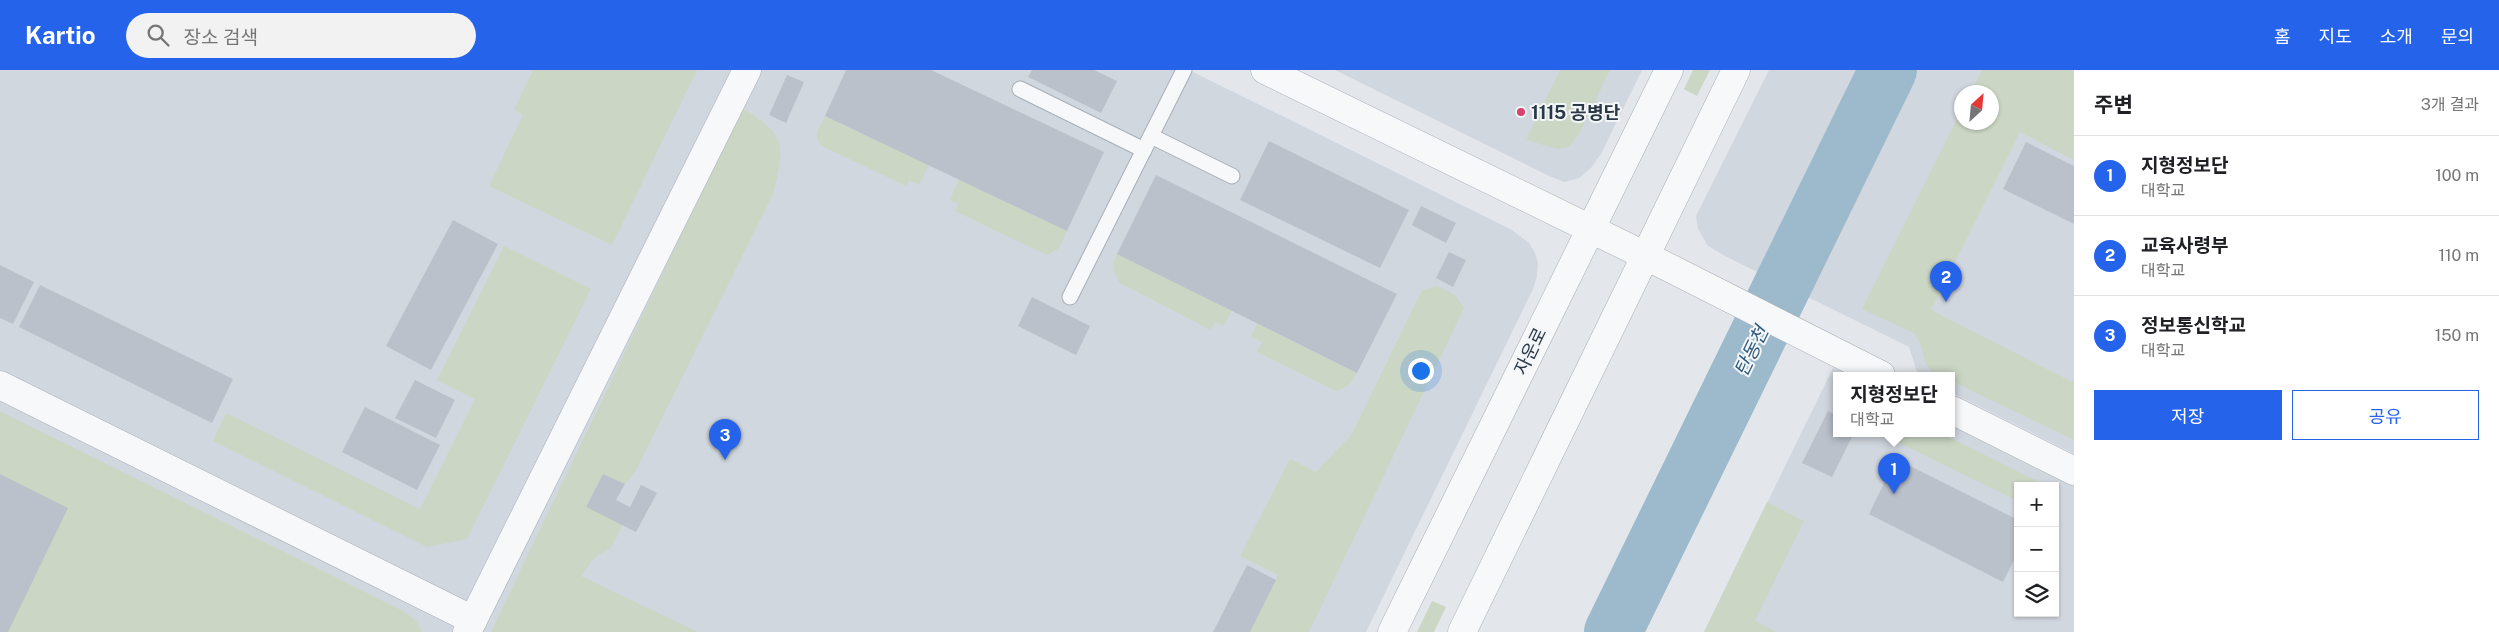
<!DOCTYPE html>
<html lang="ko">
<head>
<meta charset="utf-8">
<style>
	:root { --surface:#fff; --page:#f2f2f2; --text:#202124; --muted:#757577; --line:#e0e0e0; --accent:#2563eb }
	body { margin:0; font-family:"Public Sans","Noto Sans KR",sans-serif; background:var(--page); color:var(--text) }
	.controls { position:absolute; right:15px; bottom:15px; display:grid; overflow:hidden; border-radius:0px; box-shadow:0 1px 4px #0004 }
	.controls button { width:45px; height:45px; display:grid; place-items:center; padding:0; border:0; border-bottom:1px solid var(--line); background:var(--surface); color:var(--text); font:25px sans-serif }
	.compass { position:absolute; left:1954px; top:15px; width:45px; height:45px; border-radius:50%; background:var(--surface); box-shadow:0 1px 4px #0004; rotate:26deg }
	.you { position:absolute; left:1420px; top:300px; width:18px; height:18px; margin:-12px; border:4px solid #fff; border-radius:50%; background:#1a73e8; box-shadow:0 0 0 8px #1a73e833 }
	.badge { display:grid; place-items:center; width:32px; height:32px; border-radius:50%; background:var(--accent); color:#fff; font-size:16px; font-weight:700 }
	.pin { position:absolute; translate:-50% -41px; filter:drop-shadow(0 1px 2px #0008) }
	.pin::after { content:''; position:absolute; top:26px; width:18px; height:15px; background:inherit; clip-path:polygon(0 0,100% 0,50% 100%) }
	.popup { position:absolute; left:1833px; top:302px; width:122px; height:65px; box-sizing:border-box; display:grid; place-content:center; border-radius:0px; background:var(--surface); filter:drop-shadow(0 1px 4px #0005); font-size:16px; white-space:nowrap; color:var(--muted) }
	.popup b { font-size:19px; color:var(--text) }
	.popup::after { content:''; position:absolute; left:50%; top:100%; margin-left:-10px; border:10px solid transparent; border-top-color:var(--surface) }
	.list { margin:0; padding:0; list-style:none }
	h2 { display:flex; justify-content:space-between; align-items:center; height:65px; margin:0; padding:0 20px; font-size:21px }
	h2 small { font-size:16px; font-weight:400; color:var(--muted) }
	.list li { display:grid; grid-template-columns:32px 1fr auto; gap:15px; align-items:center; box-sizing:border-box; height:80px; padding:0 20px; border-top:1px solid var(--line) }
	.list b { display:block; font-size:19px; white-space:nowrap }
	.list p { margin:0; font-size:16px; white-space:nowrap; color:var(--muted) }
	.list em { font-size:16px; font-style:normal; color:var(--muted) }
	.actions { display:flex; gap:10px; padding:15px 20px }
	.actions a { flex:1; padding:11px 0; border:1px solid var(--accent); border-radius:0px; text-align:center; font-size:18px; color:var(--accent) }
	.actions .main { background:var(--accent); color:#fff }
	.icon { flex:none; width:28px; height:28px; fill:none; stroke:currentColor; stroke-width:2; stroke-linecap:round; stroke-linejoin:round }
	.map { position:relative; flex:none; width:2074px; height:562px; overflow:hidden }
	header { display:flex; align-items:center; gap:30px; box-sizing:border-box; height:70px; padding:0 25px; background:var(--accent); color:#fff }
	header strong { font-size:24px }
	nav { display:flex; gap:28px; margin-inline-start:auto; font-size:18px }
	.search { width:350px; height:45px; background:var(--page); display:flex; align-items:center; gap:12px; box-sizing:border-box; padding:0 18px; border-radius:28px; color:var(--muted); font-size:19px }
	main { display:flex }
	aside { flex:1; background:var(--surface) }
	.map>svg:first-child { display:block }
</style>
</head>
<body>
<header>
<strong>Kartio</strong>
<div class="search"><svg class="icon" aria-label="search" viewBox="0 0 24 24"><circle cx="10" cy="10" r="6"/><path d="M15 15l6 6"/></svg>장소 검색</div>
<nav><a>홈</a><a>지도</a><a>소개</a><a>문의</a></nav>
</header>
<main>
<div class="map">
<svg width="2074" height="562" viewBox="0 0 2074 562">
	<rect width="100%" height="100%" fill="#e3e7ec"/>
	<g fill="#d1d7de" fill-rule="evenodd">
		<path d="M0,0h1189l323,160 17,13 6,10 3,10 -1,13 -4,13 -167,343h-1366z"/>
		<path d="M1335,0h307l-41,84 -10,14 -12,10 -15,4 -17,-7z"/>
		<path d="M1769,0h305v384l-122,-61v-18h-34l-9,-28 -182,-90 -19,-11 -10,-17 -2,-13zM1962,22h30v30h-30z"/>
		<path d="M1833,298l14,7h-11v58h116v-7l122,60v146h-370zM2018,416h37v127h-37z"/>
	</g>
	<g fill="#cbd6c4">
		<path d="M533,0h164l-85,175 -123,-59 34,-71 -9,-5z"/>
		<path d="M1560,0h50l-31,64 -10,13 -11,2 -32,-9z"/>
		<path d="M1693,0h17l-13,26 -13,-7z"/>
		<path d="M1982,0h92v90l-54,-28 -89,178 143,73v57l-122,-59v-6c-37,0 -22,-22 -38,-42l-52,-24 99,-198 1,11h30v-30h-21z"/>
		<path d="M742,38c45,27 43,38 31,86l-138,278 -10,12 -22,-10 -17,32 37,19 -12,23 -17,10 -13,18 117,56h-207z"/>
		<path d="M825,46l104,49 -10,20 -10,-5 -3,6 -84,-40c-10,-10 -2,-19 3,-30z"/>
		<path d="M959,109l108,52 -8,17 -12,7 -92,-44 3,-7 -8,-4z"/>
		<path d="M504,176l87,43 -124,250 -40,8 -214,-106 13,-28 194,96 55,-110 -38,-19z"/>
		<path d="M1117,184l115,56 -9,16 -8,-4 -4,8 -91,-47c-7,-11 -9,-17 -3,-29z"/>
		<path d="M1437,216l18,9 9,13 -155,324h-59l28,-57 -38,-19 50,-97 26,13 36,-38 70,-144z"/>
		<path d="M1257,253l100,50c-6,10 -10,15 -21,18l-79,-39 5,-10 -11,-5z"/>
		<path d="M0,341l405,201 11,9 6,11h-422z"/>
		<path d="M1879,363h62l106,53h-29v15z"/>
		<path d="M1767,432l37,19 -49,100 21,11h-72z"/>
		<path d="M1432,531l14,6 -12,25h-17z"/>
	</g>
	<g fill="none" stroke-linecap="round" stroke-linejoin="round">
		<path stroke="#9dbacd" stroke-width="58" d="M1613,562l275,-562"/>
	</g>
	<g fill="#bac1ca">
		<path d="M846,0h85l173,82 -37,79 -242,-115z"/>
		<path d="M1032,0h62l23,11 -16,32 -73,-36z"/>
		<path d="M787,5l17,7 -18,41 -17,-8z"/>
		<path d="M1269,71l140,69 -29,58 -140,-68z"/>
		<path d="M2026,72l48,24v58l-71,-35z"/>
		<path d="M1156,105l241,119 -40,79 -240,-119z"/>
		<path d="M1421,136l35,17 -10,20 -34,-18z"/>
		<path d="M453,150l45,24 -67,126 -45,-24z"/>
		<path d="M1449,182l17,8 -13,27 -17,-9z"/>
		<path d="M0,195l34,17 -21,42 -13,-6z"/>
		<path d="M40,215l193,94 -21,44 -193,-96z"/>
		<path d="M1032,227l58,29 -14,29 -58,-29z"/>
		<path d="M415,310l40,20 -19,38 -41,-20z"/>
		<path d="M365,337l75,38 -23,45 -75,-38z"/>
		<path d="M1828,341l8,4v18h18l-22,44 -30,-14z"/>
		<path d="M1896,389l122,61v32l-15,30 -134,-68z"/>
		<path d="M0,404l68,34 -60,124h-8z"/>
		<path d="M603,404l22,10 -9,16 14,7 11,-22 16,8 -21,39 -50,-25z"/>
		<path d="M1247,495l29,15 -26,52h-37z"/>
	</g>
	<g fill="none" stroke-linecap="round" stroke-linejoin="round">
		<g stroke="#a8afb7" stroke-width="17">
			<g id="service">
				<path d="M1020,19l124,61"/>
				<path d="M1151,66l81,40"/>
				<path d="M1070,227l114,-227"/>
			</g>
		</g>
		<g stroke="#a8afb7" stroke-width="29">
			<g id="minor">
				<path d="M1265,0l381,186 235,119"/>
				<path d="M0,315l473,235"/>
				<path d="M1952,340l122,61"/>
				<path d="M467,562l280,-562"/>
			</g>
		</g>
		<g stroke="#a8afb7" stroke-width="29">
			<g id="tertiary">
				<path d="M1392,562l277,-562"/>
				<path d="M1462,562l274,-562"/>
			</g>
		</g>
		<use href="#service" stroke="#f6f8fa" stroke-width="15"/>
		<use href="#minor" stroke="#f6f8fa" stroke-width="28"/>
		<use href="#tertiary" stroke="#f6f8fa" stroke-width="28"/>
	</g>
	<circle fill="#d5446b" stroke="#f3f6f9" stroke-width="2" cx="1521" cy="42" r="5"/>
	<g text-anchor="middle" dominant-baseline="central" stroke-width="4" stroke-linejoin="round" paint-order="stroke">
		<g font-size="18" font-weight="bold" fill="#2a3745" stroke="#f3f6f9" text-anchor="start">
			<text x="1531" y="42">1115 공병단</text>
		</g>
		<g font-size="18" fill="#2a3745" stroke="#f3f6f9">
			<text transform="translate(1530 281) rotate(-64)">자운로</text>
		</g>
		<g font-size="19" font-style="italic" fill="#315b7b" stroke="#f3f6f9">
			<text transform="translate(1751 281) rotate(-64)">탄동천</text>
		</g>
	</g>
</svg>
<div class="controls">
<button>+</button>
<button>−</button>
<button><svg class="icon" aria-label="layers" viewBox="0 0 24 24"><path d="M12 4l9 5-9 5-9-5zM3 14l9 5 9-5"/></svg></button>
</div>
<svg class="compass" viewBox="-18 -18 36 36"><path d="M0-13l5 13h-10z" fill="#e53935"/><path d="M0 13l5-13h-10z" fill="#757577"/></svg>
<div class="you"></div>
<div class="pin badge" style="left:1894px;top:424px">1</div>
<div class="popup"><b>지형정보단</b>대학교</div>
<div class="pin badge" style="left:1946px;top:232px">2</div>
<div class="pin badge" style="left:725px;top:390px">3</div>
</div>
<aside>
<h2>주변<small>3개 결과</small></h2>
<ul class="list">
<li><span class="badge">1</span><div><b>지형정보단</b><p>대학교</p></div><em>100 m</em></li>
<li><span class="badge">2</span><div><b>교육사령부</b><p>대학교</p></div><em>110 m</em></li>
<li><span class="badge">3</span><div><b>정보통신학교</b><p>대학교</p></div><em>150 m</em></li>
</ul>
<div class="actions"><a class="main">저장</a><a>공유</a></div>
</aside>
</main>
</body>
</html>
